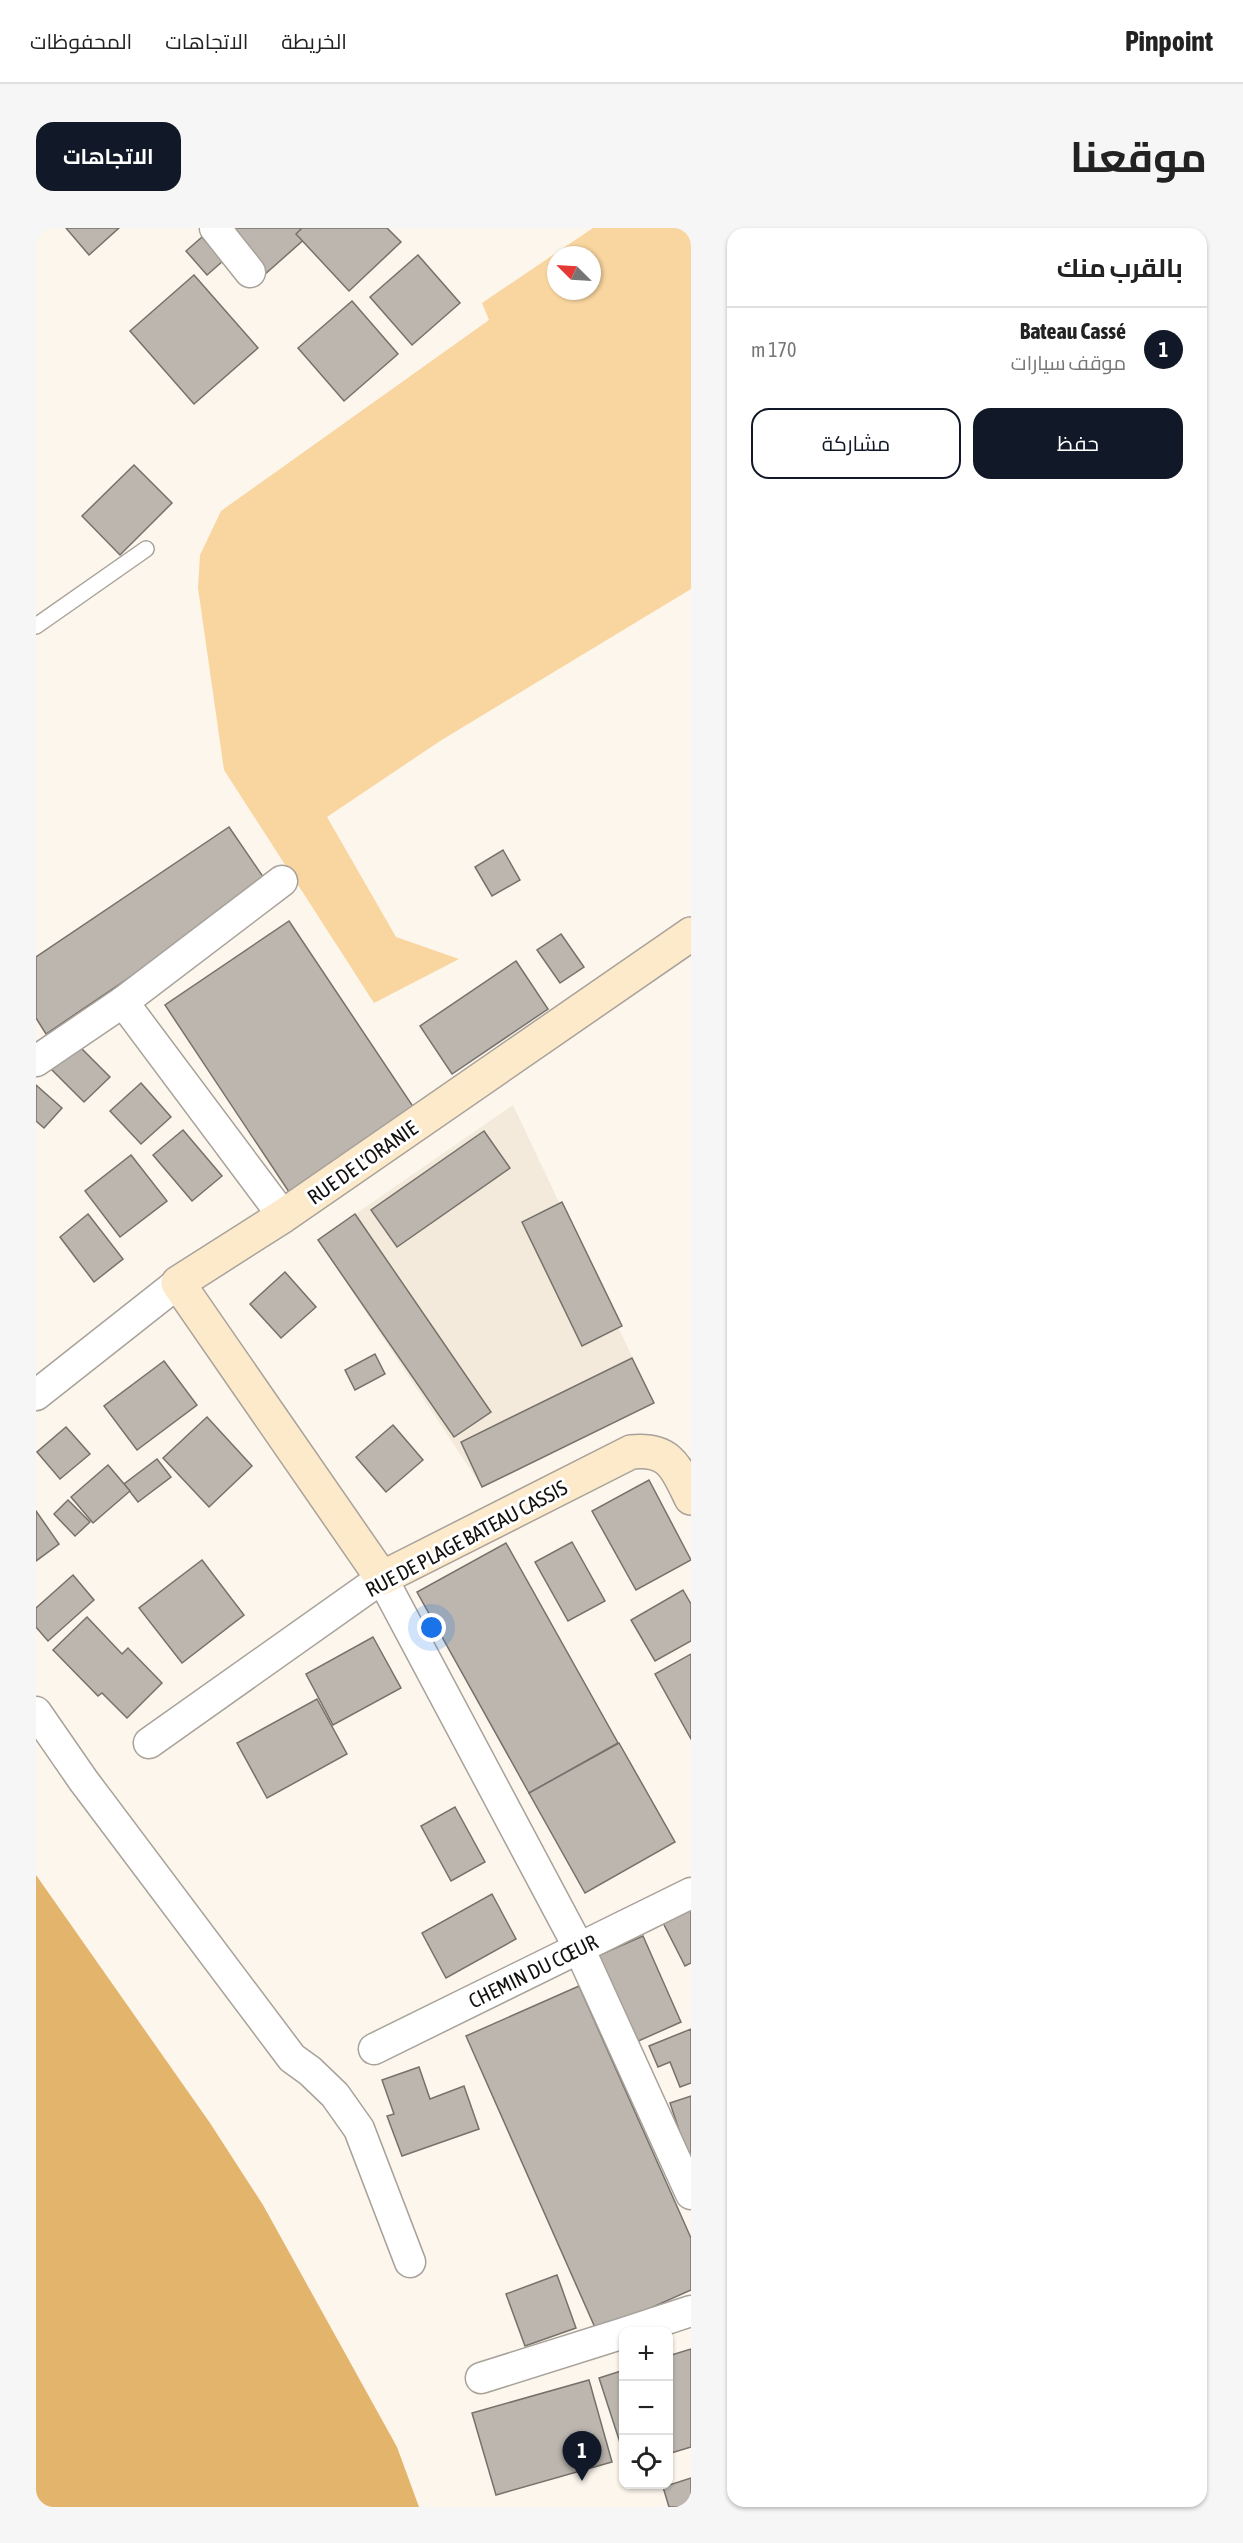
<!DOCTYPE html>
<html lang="ar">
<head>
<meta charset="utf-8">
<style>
	:root { --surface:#fff; --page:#f6f6f6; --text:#222; --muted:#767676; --line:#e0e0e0; --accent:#111827 }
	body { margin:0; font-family:"Asap Condensed",Cairo,sans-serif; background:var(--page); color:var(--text); direction:rtl }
	.controls { position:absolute; right:18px; bottom:18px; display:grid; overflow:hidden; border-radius:12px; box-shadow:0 2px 4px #0004 }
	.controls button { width:54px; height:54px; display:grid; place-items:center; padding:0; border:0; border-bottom:2px solid var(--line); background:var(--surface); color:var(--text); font:30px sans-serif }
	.compass { position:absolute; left:511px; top:18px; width:54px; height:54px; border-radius:50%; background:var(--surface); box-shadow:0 2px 4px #0004; rotate:294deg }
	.you { position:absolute; left:396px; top:1400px; width:21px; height:21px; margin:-15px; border:4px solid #fff; border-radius:50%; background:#1a73e8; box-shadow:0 0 0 9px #1a73e833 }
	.badge { display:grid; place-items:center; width:39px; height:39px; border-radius:50%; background:var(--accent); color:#fff; font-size:20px; font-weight:700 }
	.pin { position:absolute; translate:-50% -50px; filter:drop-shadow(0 2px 3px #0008) }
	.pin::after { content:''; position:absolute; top:32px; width:21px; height:18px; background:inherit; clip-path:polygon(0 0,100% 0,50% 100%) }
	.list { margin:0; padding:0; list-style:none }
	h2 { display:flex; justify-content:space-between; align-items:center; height:78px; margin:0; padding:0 24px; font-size:26px }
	h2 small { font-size:20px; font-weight:400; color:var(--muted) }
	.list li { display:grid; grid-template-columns:39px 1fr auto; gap:18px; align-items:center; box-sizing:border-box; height:84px; padding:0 24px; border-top:2px solid var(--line) }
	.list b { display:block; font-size:22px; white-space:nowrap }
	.list p { margin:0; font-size:20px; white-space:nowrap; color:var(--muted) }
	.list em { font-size:20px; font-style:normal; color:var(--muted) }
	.actions { display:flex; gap:12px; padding:18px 24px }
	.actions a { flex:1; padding:14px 0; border:2px solid var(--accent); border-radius:18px; text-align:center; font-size:21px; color:var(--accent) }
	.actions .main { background:var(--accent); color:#fff }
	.icon { flex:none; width:33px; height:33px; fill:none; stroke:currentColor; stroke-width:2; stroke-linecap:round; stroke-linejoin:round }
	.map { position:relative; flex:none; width:655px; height:2279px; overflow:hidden; direction:ltr; border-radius:18px }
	header { display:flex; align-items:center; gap:36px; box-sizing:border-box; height:84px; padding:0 30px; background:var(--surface); border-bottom:2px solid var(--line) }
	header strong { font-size:28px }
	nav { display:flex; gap:33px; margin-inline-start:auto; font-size:21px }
	.intro { display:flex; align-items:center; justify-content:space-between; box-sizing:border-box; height:144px; padding:0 36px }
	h1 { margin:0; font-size:42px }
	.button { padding:15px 27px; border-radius:18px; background:var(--accent); color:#fff; font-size:21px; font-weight:700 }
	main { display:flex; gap:36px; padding:0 36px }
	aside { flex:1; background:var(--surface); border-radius:18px; box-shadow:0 2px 4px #0004 }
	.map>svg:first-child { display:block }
</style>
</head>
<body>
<header>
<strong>Pinpoint</strong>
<nav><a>الخريطة</a><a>الاتجاهات</a><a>المحفوظات</a></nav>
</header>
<div class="intro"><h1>موقعنا</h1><a class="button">الاتجاهات</a></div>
<main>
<aside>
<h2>بالقرب منك<small></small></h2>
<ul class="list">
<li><span class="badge">1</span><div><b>Bateau Cassé</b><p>موقف سيارات</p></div><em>170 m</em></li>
</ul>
<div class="actions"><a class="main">حفظ</a><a>مشاركة</a></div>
</aside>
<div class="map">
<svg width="655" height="2279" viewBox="0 0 655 2279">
	<rect width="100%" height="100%" fill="#fcf6ed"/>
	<path fill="#f4eadb" d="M477,877l141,298 -172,84 -164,-247z"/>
	<path fill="#f9d59f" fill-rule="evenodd" d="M557,0h98v361l-251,152 -113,76 69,120 63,22 -85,44 -150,-233 -26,-182 2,-33 21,-44 268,-191 -7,-17zM520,27h36v36h-36z"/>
	<path fill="#e3b46c" d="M0,1647l174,248 53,82 134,242 22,60h-383z"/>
	<g fill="#bcb6af" stroke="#76716a" stroke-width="1.5">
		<path d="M30,0h53l-30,27z"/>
		<path d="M185,0h96l-54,48z"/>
		<path d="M266,0h85l14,14 -52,49 -53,-57z"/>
		<path d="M166,9l21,24 -16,14 -21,-24z"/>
		<path d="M382,27l42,48 -48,42 -42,-48z"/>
		<path d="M158,47l64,73 -64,56 -64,-73z"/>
		<path d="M316,73l46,53 -54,47 -46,-53z"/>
		<path d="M98,237l38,38 -52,52 -38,-39z"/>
		<path d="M193,599l39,57 -222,150 -10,-16v-61z"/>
		<path d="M467,622l17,30 -28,16 -17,-29z"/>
		<path d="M253,693l125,187 -125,84 -124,-187z"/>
		<path d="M525,706l23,33 -24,16 -23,-33z"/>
		<path d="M480,733l32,48 -96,65 -32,-48z"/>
		<path d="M38,813l36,36 -26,25 -36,-36z"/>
		<path d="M105,855l30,34 -30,27 -31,-33z"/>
		<path d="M0,857l26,23 -18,20 -8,-7z"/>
		<path d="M147,902l39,46 -30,25 -39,-46z"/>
		<path d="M448,903l26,37 -113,79 -26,-37z"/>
		<path d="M95,927l36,46 -47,36 -35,-46z"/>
		<path d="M526,974l60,124 -40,20 -60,-124z"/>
		<path d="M52,986l35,45 -29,23 -34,-45z"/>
		<path d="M319,986l136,198 -37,25 -136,-197z"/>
		<path d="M249,1044l31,35 -35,31 -31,-34z"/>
		<path d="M339,1126l10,20 -30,16 -10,-20z"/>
		<path d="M596,1130l22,45 -172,84 -21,-45z"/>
		<path d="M128,1133l33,44 -60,45 -33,-44z"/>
		<path d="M171,1189l45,49 -43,41 -46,-49z"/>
		<path d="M357,1197l30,35 -37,32 -30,-35z"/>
		<path d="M30,1199l24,27 -30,25 -23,-27z"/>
		<path d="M121,1231l14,18 -33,25 -14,-18z"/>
		<path d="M72,1237l22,26 -37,32 -22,-26z"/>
		<path d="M613,1252l42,80 -55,30 -44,-79z"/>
		<path d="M32,1272l22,22 -15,14 -21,-22z"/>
		<path d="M0,1283l23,33 -23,17z"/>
		<path d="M536,1314l33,59 -37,20 -33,-59z"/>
		<path d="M470,1315l112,200 -89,50 -112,-201z"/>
		<path d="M166,1332l42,55 -62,48 -43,-55z"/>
		<path d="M37,1347l21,25 -46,41 -12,-14v-19z"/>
		<path d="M647,1362l8,14v37l-36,20 -24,-41z"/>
		<path d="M51,1389l35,37 6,-6 34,35 -35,35 -25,-25 -4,3 -45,-46z"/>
		<path d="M337,1409l28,51 -68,37 -27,-51z"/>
		<path d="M655,1426v85l-36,-65z"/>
		<path d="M281,1471l30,55 -80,44 -30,-55z"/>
		<path d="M583,1515l56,99 -90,51 -56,-100z"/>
		<path d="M419,1579l30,55 -34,19 -30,-55z"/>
		<path d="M456,1666l24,45 -70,39 -24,-45z"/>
		<path d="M655,1675v60l-6,3 -26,-51z"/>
		<path d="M607,1708l38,86 -47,21 -39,-86z"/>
		<path d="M543,1758l112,252v52l-94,42 -131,-296z"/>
		<path d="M655,1801v54l-11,4 -10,-25 -12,5 -9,-21z"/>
		<path d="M383,1839l11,32 34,-13 15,43 -77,27 -15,-40 7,-2 -12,-34z"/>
		<path d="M655,1868v70l-21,-63z"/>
		<path d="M521,2047l19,53 -51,18 -19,-52z"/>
		<path d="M655,2121v98l-23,7v-98z"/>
		<path d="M588,2142v85l-25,-77z"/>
		<path d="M553,2152l23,82 -116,33 -24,-82z"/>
		<path d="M655,2250v29h-22l-6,-20z"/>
	</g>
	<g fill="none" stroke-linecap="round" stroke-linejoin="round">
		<g stroke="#a8a29a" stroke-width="18">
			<path id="lane" d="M0,398l110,-77"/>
		</g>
		<g stroke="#a8a29a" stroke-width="33">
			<g id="street">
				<path d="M179,0l35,44"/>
				<path d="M87,774l160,214"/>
				<path d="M0,833l87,-59 159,-121"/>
				<path d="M0,1167l142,-112"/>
				<path d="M0,1484l47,68 209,278 18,13 25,24 24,34 51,133"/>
				<path d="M113,1515l233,-165 197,370 112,246"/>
				<path id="s1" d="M338,1821l317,-156"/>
				<path d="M591,2104l64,-21"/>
				<path d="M445,2150l143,-45"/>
			</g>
		</g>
		<g stroke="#a8a29a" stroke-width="36">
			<path id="secondary" d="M655,706l-408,282 -105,67 204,295 249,-126c39,-4 45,15 60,46"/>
		</g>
		<use href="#lane" stroke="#fff" stroke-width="15"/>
		<use href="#street" stroke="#fff" stroke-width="30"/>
		<use href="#secondary" stroke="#fdeacb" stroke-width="33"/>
	</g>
	<g text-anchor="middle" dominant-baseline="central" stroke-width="6" stroke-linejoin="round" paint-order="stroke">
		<g font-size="21" fill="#13110f" stroke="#fff">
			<text transform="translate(326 934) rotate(-35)">RUE DE L'ORANIE</text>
			<text transform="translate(430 1310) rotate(-28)">RUE DE PLAGE BATEAU CASSIS</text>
			<text stroke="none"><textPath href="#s1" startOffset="177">CHEMIN DU CŒUR</textPath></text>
		</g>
	</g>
</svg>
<div class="controls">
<button>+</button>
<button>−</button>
<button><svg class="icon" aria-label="locate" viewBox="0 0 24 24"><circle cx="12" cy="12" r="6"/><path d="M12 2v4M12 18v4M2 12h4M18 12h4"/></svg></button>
</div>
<svg class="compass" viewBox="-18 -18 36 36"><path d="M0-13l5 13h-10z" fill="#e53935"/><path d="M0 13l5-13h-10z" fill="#767676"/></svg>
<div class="you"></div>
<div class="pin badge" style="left:546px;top:2253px">1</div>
</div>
</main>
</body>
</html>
